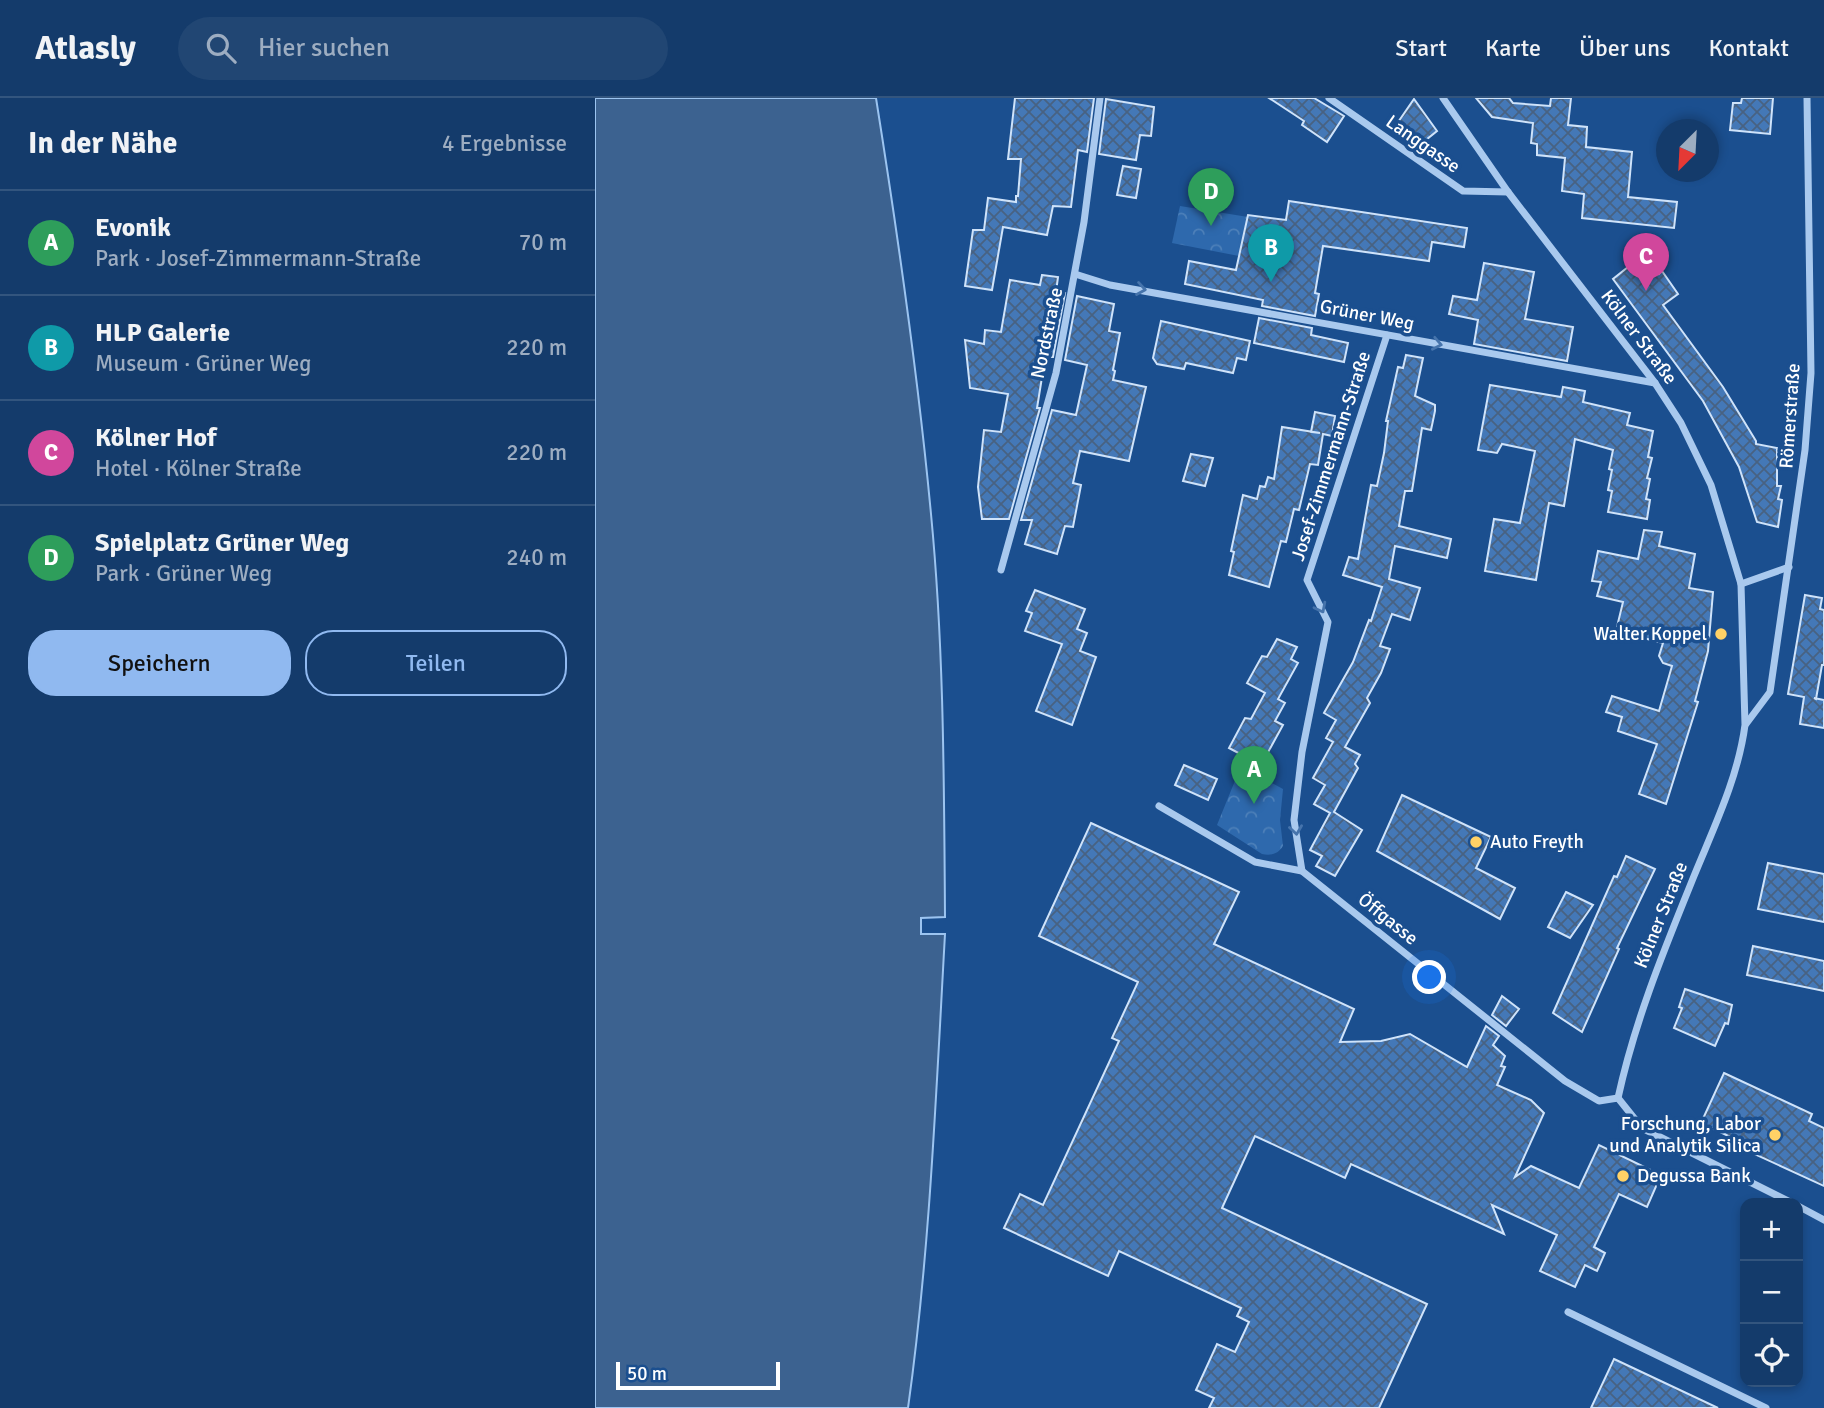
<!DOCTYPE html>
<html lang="de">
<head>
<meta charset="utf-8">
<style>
	:root { --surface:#143b6b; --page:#214673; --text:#f1f3f6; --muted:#9dadc1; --line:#33557e; --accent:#90b9f0 }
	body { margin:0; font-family:Signika,sans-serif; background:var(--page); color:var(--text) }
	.controls { position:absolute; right:21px; bottom:21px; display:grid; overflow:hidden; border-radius:14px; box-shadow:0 4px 10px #0003 }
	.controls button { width:63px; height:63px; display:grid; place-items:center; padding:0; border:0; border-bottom:2px solid var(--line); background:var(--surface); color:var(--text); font:35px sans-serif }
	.compass { position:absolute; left:1061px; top:21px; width:63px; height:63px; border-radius:50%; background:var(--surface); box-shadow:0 4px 10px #0003; rotate:204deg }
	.scale { position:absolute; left:21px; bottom:18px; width:164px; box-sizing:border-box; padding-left:7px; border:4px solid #fff; border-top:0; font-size:19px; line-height:24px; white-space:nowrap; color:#fff; -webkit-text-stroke:5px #1b4f8f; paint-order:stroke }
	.you { position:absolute; left:835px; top:880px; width:24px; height:24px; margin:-18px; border:5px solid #fff; border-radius:50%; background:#1a73e8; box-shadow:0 0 0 10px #1a73e833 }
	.badge { display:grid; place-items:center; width:46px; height:46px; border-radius:50%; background:var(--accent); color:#fff; font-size:23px; font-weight:700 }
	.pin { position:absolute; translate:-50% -58px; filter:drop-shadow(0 2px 4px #0008) }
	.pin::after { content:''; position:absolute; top:37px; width:24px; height:21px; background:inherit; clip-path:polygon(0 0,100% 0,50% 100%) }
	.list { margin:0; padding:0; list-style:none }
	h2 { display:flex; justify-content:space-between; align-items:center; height:91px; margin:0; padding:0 28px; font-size:30px }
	h2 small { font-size:23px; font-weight:400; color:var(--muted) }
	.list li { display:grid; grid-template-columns:46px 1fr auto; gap:21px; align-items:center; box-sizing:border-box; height:105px; padding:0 28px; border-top:2px solid var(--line) }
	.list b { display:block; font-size:26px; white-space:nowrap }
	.list p { margin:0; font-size:23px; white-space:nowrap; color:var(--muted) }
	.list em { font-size:23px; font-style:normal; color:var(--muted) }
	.actions { display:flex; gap:14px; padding:21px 28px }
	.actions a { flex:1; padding:16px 0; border:2px solid var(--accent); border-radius:28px; text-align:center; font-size:24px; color:var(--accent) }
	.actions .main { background:var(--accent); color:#111 }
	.icon { flex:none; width:38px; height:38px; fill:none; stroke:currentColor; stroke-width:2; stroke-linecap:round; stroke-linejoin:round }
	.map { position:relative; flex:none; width:1229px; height:1310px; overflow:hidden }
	header { display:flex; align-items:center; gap:42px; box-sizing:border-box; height:98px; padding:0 35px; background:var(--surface); border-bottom:2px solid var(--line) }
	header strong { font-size:33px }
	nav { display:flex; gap:38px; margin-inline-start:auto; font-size:24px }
	.search { width:490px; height:63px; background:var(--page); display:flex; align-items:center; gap:18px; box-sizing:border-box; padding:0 24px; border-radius:38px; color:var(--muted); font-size:26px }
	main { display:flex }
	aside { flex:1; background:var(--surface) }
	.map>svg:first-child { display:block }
</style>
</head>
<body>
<header>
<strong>Atlasly</strong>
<div class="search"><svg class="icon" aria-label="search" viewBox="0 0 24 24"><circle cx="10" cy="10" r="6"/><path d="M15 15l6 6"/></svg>Hier suchen</div>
<nav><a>Start</a><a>Karte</a><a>Über uns</a><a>Kontakt</a></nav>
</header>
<main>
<aside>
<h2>In der Nähe<small>4 Ergebnisse</small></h2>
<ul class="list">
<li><span class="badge" style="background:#2e9e5b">A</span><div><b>Evonik</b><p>Park · Josef-Zimmermann-Straße</p></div><em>70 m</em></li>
<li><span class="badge" style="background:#0f9aa8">B</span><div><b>HLP Galerie</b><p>Museum · Grüner Weg</p></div><em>220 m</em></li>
<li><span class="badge" style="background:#d1479c">C</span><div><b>Kölner Hof</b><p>Hotel · Kölner Straße</p></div><em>220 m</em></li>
<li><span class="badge" style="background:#2e9e5b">D</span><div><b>Spielplatz Grüner Weg</b><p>Park · Grüner Weg</p></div><em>240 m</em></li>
</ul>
<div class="actions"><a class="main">Speichern</a><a>Teilen</a></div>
</aside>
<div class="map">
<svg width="1229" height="1310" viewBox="0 0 1229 1310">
	<defs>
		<pattern id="park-crowns" width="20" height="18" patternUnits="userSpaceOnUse" patternTransform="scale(1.75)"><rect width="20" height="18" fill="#2e69ad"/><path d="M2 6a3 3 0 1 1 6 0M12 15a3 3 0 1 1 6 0" fill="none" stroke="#4d80b9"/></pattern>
		<pattern id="building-cross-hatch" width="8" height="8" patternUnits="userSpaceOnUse" patternTransform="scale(1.75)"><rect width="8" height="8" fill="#4478b7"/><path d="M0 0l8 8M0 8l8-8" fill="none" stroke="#486282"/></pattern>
	</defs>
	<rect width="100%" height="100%" fill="#1b4f8f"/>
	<g fill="url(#park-crowns)">
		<path d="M585,108l68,11 -9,39 -67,-13z"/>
		<path d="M646,668l42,23 -3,31 3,26c-5,8 -12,10 -21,8l-45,-29z"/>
	</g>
	<path fill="#3c6290" stroke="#9cc4f0" stroke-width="2" d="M0,0h281c22,138 42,277 55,416 13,134 13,269 14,403l-24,1v16h24c-9,159 -15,317 -37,474h-313z"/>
	<g fill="url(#building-cross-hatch)" stroke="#cfe3fa" stroke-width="2">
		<path d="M420,0h79l-7,54 -9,-2 -7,57 -18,-1 -6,29 -44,-8 -11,63 -27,-4 8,-56h11l4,-32 28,4v-6h2l3,-37h-13z"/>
		<path d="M674,0h45l30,18 -17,26 -25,-17 2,-4z"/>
		<path d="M881,0h33l4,5 37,3 1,-8h20l-3,27 19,2 -1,20 46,5 -4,45 49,5 -3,26 -92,-10 2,-24 -22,-3 3,-33 -28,-3v-11l-6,-1 2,-20 -41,-6z"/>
		<path d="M1147,0h31l-3,36 -40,-4 3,-27h8z"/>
		<path d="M511,1l48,8 -3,29 -11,-1 -4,25 -37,-6z"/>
		<path d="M819,1l23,32 -15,12 -6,-7 -6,4 -16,-12z"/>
		<path d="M528,68l18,3 -5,29 -19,-3z"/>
		<path d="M694,103l178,27 -3,19 -32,-5 -3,19 -106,-15 -8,47 4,1 -4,22 -53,-10 1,-6 -78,-16 4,-23 47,9 12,-55 38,5z"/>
		<path d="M889,165l50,9 -9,47 48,8 -6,34 -93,-17 4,-24 -29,-6 4,-18 24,4z"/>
		<path d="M1038,165l19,3 7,8 3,-3 16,23 -15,11 60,82 33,54v3l21,4v38h4l-3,13 4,1 -4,27 -21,-5 -18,-55 -36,-66 -90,-122z"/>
		<path d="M447,177l16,2 -2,15 9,1 -12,64h-4l-3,15 -3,-1 -6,37h3l-31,111h-27l-4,-32 6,-57 17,2 7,-38 -38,-6 -5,-48 19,4 1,-14 16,2 9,-52 30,5z"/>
		<path d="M482,198l37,8 -5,27 11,2 -7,37 2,1 -2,9 33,7 -17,74 -49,-10 -7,32 8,2 -8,42 -8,-1 -8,28 -32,-10 7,-24h-11l31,-110 24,5 11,-50 -22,-5z"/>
		<path d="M664,220l53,10 -1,7 37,8 -4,19 -90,-19z"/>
		<path d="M566,223l89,20 -4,19 -9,-2 -4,15 -47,-10 -2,6 -27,-5 -4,-6z"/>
		<path d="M811,257l17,3 -8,38 20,9v6l-4,19 -9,-2 -10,63h-7l-6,35 52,13 -4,19 -52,-12 -6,33 31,9 -10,32 -18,-6 -12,32 10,3 -9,24 -14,25 3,5 -25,44 15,8 -5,9 3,4 -24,44 28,18 -27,46 -19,-10 6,-10 -12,-6 20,-37 -16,-9 11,-19 -12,-7 20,-36 -7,-4 10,-18 -12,-7 29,-51 16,-42 2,1 11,-34 -39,-12 6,-18 9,2 13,-74 6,1 7,-33 4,-32h-2l12,-54 5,1z"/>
		<path d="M895,287l71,12 2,-10 22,4 -2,11 47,11 -3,12 26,6 -5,26 4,1 -5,20 3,1 -4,20 4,1 -3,19 -39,-7 4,-21 -4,-1 4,-20 -3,-1 4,-19 -38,-11 -11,67 -15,-3 -13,77 -51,-9 9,-52 26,4 15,-72 -33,-7 -5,9 -19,-3z"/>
		<path d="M720,314l20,4 -3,20 -9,-2 -5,31 -8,-1 -11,46 -5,-1 -8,33 -5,-1 -12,46 -40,-12 5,-23 -3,-1 12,-56 14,4 3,-13 5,1 3,-10 6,2 8,-52 38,6 -9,-1z"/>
		<path d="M596,356l22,4 -8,28 -22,-5z"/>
		<path d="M1049,432l18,2 -3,14 36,8 -6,34 24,4 -5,59 -13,50 3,1 -32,102 -27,-10 18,-50 -39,-13 4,-14 -16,-5 6,-16 47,15 13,-45 -9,-3 -4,-7 4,-13 -47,-12 7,-29 -26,-6 4,-14 -9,-1 6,-30 40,8z"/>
		<path d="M440,492l50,19 -8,20 10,4 -7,18 16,6 -24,68 -36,-14 26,-67 -37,-13 7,-18 -6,-2z"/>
		<path d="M1210,497l17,3 -2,11 4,1v55h-2l-6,34 -2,-1 10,2v28l-24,-4 4,-27 -16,-3z"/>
		<path d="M682,541l20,8 -6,12 7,4 -20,36 7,4 -10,18 8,4 -27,49 -15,-8 5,-9 -17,-9 16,-30 6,1 14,-26 -18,-10 15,-27 5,1z"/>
		<path d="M589,667l33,14 -9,21 -33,-15z"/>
		<path d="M807,697l89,42 -15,31 39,20 -15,31 -123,-68z"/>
		<path d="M496,725l148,69 -25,52 140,65 -14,33 41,-1 29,-7 57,33 19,-41 13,10 -6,9 12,11 -4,10 4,1 -8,18 34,15 13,13 -29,64 16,-11 48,22 20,-43 62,30 -14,32 -28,-13 -25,53 11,6 -8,18 -12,-6 -10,22 -35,-16 17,-36 -65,-30 12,29 -153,-70 -6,14 -90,-42 -33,72 205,96 -48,104h-170l5,-10 -18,-8 21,-46 18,8 14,-30 -12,-6 4,-8 -122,-57 -11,25 -104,-48 16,-34 23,11 76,-164 -7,-3 26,-56 -99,-46z"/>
		<path d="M1031,758l29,13 -38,79 2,1 -37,83 -29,-19 61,-137 3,1z"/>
		<path d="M1173,765l56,11v48l-66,-13z"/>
		<path d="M971,794l27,13 -23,33 -22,-11z"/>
		<path d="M1158,848l71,15v30l-77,-16z"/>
		<path d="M1090,891l47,16 -4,19 -3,-1 -10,23 -41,-18 8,-20 -3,-1z"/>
		<path d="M907,898l17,13 -13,17 -14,-11z"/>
		<path d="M1129,975l88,41 -3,7 15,7v58l-87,-40 2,-5 -38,-18z"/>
		<path d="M1019,1261l104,49h-127z"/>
	</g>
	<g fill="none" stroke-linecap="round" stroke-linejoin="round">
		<g stroke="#a9c9ee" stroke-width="7">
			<path d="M734,0l134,93 45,1"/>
			<path d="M848,0l65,94 147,191 26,40 30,62 30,99 4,141c-7,53 -31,102 -51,151 -30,74 -59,144 -76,222l24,30 150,75"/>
			<path d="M480,176l35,11 545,98"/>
			<path d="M406,472l55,-197 28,-151 16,-124"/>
			<path d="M1146,486l48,-17"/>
			<path d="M1151,626l24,-32 35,-242 6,-77 -4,-275"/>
			<path d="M564,708l96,56 47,9 263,210 34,20 19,-3"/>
			<path d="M707,773l-8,-51 8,-68 26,-130 -21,-42 80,-245"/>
			<path d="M1203,1108l26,14"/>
			<path d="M973,1214l198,96"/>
		</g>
	</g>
	<defs><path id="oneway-chevron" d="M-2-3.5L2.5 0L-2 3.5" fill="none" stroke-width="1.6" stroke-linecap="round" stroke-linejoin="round" transform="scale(1.75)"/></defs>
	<g stroke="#4674ac">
		<use href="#oneway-chevron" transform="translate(546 191) rotate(9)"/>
		<use href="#oneway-chevron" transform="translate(842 246) rotate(11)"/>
		<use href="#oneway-chevron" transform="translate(726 510) rotate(63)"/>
		<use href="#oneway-chevron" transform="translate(701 732) rotate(82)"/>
	</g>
	<g fill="#ffd166" stroke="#1b4f8f" stroke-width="2.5">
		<circle cx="1126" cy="536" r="7"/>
		<circle cx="881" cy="744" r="7"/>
		<circle cx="1180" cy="1037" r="7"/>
		<circle cx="1028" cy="1078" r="7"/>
	</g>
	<g text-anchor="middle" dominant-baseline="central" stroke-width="7" stroke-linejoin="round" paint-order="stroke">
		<g font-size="19" fill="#fff" stroke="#1b4f8f">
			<text transform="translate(828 46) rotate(35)">Langgasse</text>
			<text transform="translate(772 217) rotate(11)">Grüner Weg</text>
			<text transform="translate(452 235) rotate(-78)">Nordstraße</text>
			<text transform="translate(1044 239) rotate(53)">Kölner Straße</text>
			<text transform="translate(1195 318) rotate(-86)">Römerstraße</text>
			<text transform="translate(736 358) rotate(-72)">Josef-Zimmermann-Straße</text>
			<text transform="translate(1066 817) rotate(-68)">Kölner Straße</text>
			<text transform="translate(793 821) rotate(39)">Öffgasse</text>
		</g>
		<g font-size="19" fill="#fff" stroke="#1b4f8f" text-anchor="end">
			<text x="1112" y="536">Walter Koppel</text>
			<text x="895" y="744" text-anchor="start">Auto Freyth</text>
			<text x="1166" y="1026">Forschung, Labor<tspan x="1166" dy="22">und Analytik Silica</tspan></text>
			<text x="1042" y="1078" text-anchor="start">Degussa Bank</text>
		</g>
	</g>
</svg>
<div class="controls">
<button>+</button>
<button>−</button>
<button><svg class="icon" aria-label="locate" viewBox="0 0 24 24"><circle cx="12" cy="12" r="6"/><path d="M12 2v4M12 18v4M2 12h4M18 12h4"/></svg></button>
</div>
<svg class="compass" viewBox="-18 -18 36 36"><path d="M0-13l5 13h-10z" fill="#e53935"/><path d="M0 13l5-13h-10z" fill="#9dadc1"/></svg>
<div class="scale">50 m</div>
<div class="you"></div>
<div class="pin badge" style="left:659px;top:706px;background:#2e9e5b">A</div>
<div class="pin badge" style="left:676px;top:184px;background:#0f9aa8">B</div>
<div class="pin badge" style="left:1051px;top:193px;background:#d1479c">C</div>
<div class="pin badge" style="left:616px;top:128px;background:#2e9e5b">D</div>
</div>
</main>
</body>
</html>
